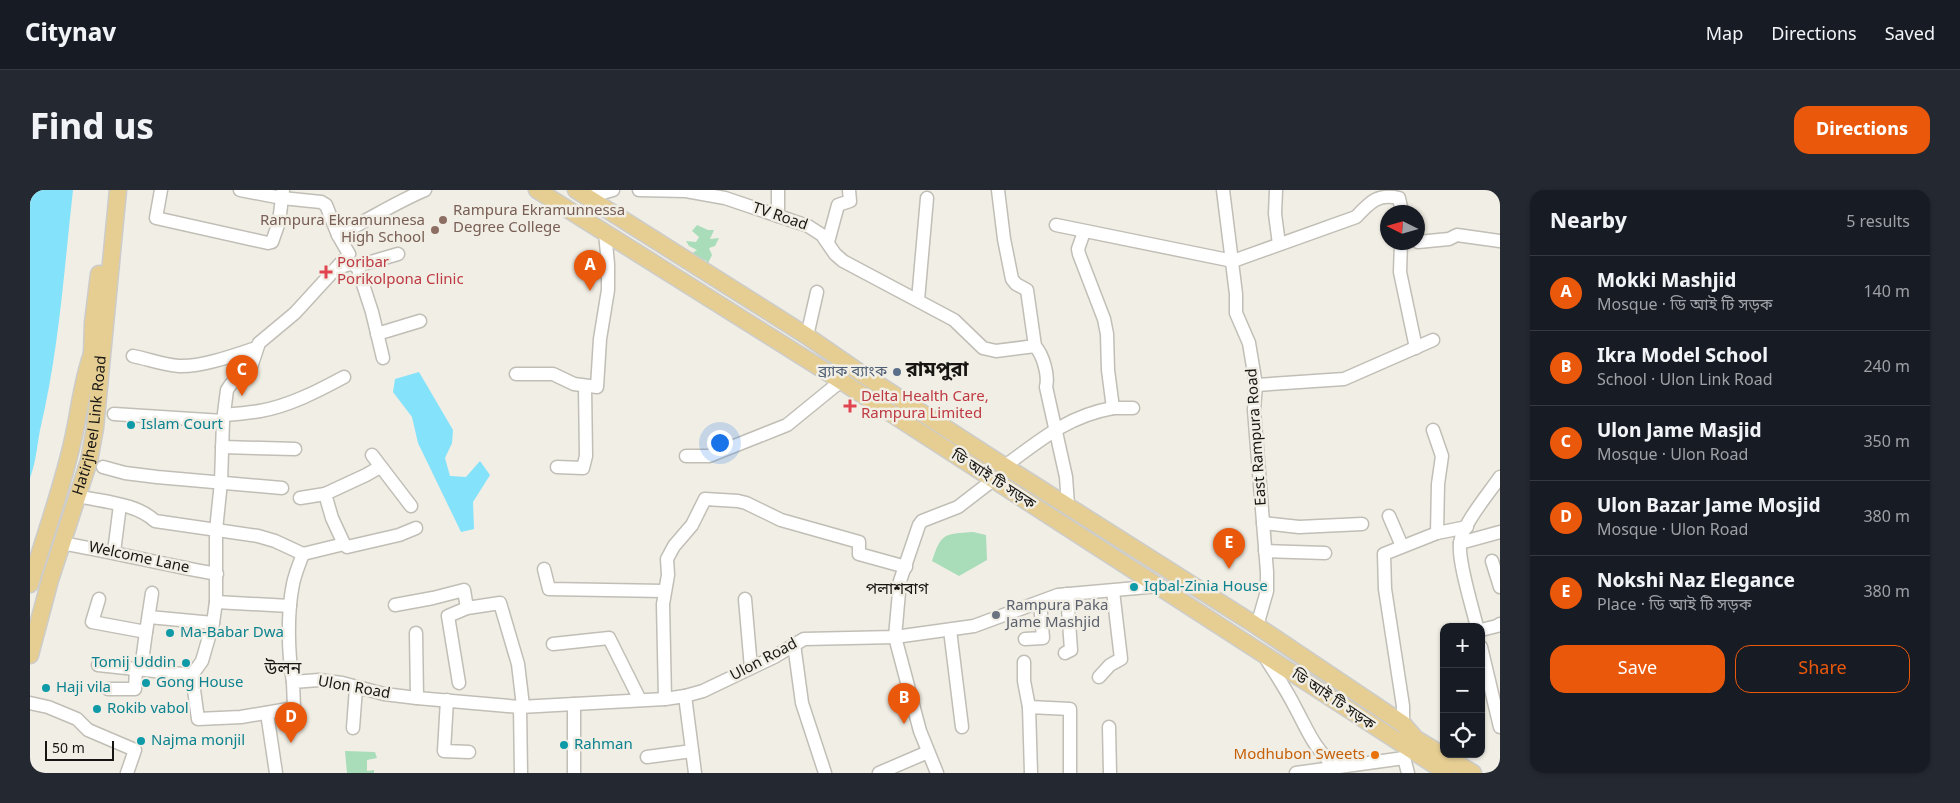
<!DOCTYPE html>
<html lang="en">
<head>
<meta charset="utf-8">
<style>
	:root { --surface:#171b24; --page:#242831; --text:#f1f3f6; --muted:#9ea1a6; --line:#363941; --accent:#ea580c }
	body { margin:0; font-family:Georgia,"Noto Sans Bengali",serif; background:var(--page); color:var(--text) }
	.controls { position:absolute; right:15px; bottom:15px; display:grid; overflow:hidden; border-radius:10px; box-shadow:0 1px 4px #0004 }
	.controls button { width:45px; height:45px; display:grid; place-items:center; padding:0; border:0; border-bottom:1px solid var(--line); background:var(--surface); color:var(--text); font:25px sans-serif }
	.compass { position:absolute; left:1350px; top:15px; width:45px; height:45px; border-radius:50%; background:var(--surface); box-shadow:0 1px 4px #0004; rotate:275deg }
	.scale { position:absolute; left:15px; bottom:12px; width:69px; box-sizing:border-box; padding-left:5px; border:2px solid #181613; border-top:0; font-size:14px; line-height:18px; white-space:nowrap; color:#181613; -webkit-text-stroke:4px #f1eee5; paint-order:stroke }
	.you { position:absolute; left:689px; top:252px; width:18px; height:18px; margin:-12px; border:4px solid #fff; border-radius:50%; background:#1a73e8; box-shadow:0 0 0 8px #1a73e833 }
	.badge { display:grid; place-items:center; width:32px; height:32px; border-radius:50%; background:var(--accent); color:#fff; font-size:16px; font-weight:700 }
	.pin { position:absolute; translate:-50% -41px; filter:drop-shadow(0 1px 2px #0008) }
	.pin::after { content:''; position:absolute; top:26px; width:18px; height:15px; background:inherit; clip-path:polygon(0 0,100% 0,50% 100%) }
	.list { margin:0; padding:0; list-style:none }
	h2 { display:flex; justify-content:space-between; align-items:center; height:65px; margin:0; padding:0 20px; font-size:21px }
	h2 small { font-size:16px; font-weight:400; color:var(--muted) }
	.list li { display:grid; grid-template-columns:32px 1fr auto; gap:15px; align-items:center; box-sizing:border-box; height:75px; padding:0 20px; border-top:1px solid var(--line) }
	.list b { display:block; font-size:19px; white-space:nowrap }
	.list p { margin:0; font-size:16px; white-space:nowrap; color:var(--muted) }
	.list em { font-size:16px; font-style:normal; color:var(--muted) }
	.actions { display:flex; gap:10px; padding:15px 20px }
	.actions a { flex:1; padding:11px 0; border:1px solid var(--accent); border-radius:15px; text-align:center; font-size:18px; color:var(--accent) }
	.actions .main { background:var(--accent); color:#fff }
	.icon { flex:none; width:28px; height:28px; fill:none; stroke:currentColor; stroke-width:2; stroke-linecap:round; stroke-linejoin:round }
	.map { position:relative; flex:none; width:1470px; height:583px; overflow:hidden; border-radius:15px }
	header { display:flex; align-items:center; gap:30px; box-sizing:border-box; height:70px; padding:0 25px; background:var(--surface); border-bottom:1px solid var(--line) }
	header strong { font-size:24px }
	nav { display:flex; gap:28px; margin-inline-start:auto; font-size:18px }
	.intro { display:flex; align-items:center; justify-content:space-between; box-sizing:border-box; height:120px; padding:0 30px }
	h1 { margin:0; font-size:35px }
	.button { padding:12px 22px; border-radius:15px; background:var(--accent); color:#fff; font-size:18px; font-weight:700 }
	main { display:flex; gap:30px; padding:0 30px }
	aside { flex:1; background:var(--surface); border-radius:15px; box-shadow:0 1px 4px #0004 }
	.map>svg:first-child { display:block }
</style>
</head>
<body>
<header>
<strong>Citynav</strong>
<nav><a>Map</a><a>Directions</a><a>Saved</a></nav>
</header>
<div class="intro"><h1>Find us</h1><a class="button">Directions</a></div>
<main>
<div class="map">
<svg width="1470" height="583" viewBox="0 0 1470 583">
	<rect width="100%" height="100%" fill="#f1eee5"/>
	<g fill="#a9ddb9">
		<path d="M667,35l11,5h6l-4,9 9,-1 -4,8 -6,2 3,7 -5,10 -1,-5h-5l-10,-6 6,-4 -8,-4 -3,-5 10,1 3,-5 -7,-6z"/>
		<path d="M943,342l13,3 1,25 -28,16 -27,-15c9,-28 12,-27 41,-29z"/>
		<path d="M315,561l30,1 2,6 -10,2v11l7,-1v3h-27z"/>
	</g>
	<g fill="#84e2fb">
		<path d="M0,0h43c-9,80 -14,161 -33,240 -3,16 -4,32 -10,48z"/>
		<path d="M389,182l34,58 -1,13 -7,15 5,18 16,1 14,-16 10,14 -17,27 1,27 -13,3 -43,-89 -6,-26 -19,-25 2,-13z"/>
	</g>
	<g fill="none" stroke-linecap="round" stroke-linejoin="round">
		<g stroke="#c1beb6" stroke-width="15">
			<g id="minor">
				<path d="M131,0l-5,28 112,25 4,-1 7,-20 4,-32"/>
				<path d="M210,0l42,8 39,4 5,3 12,30"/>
				<path d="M395,0c-31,13 -58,31 -87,45l11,19 -54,59 -36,30 -8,24 -20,17 -4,6 -4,31 -2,61 -5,48v72l-3,21 -11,38 -10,14 6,44 43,-2 53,-9 -1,-26 26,-2 23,3 42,11 33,4 103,9 145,-8 20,-3 18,-5 71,-34 30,-18 91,-2 79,-11 84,-31 101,-9"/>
				<path d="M609,0l47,1 39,7 83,28 14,9 13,19 8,7 111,59 29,28 13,3 39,-5"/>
				<path d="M748,0v26"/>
				<path d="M968,0l6,49 8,40 4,5 11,6 8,56c8,9 14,29 11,41l20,90 2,28"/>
				<path d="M1193,0l13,104v19l13,30 7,42 -2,25 13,162v19l-10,35"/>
				<path d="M1246,0l-1,24 4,30"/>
				<path d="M558,7l25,-7"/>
				<path d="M1026,35l177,36 123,-44c14,-15 22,-24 43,-19l3,14"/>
				<path d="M1054,42l-6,17 1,5 25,65 3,15 1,36 5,38h20"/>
				<path d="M798,52l10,-37 12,-4 -1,-11"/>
				<path d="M1371,52l-1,30 16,76"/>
				<path d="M1388,52l31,-3 8,-4 43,6"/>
				<path d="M327,76l41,-12"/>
				<path d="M307,78l13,-4 7,2 15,46 11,46"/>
				<path d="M888,110l9,-102"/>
				<path d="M347,144l43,-13"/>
				<path d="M777,146l10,-44"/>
				<path d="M103,166c15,3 30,9 46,10 23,1 56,-11 77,-18"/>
				<path d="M486,184h37l21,10 23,3 3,-48 8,-49v-26l-3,-31"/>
				<path d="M1226,195l88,-6 89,-39"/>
				<path d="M84,224l109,7"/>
				<path d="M194,225c12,-1 24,-2 36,-4 29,-5 58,-20 84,-34"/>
				<path d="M1403,240l9,26 -4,28 -1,49"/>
				<path d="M192,257l73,2"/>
				<path d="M342,265l39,51"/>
				<path d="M656,266h23l78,-31 54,-44"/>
				<path d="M975,276c35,-26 63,-50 108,-58"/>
				<path d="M73,277l22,6 32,4 125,11"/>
				<path d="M527,277l26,1 3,-12 -1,-70"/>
				<path d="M48,306c25,6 58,7 77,25l103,15 17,5 28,13"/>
				<path d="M270,308l25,-4"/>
				<path d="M1359,326l13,30"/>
				<path d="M1233,333l36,4 63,-3"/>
				<path d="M31,353c53,9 104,22 156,31"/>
				<path d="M1430,353l40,-11"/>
				<path d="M314,354l-12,-26 -7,-24 41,-19 14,-8"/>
				<path d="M1235,361l60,2"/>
				<path d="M84,362l6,-47"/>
				<path d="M1462,371l8,26"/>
				<path d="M514,379l5,20 115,2"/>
				<path d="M69,409l-7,23 54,10 6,-39"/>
				<path d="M715,409l6,69"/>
				<path d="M186,412l74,4"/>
				<path d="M365,415l38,-7 31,-8 3,18"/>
				<path d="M119,427l64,6"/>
				<path d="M1447,437c-5,-21 -19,-65 -17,-84 2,-18 29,-50 40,-66"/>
				<path d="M920,440l12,97"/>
				<path d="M1451,440l16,-4 3,-2"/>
				<path d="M386,443l1,65"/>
				<path d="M995,449l18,-1 -3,-36"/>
				<path d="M523,454l56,-6 31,62"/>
				<path d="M764,454l8,59 23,70"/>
				<path d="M1451,457l19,80"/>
				<path d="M1035,463l6,-3 -4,-56"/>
				<path d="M1235,467c10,16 21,32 30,50 13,24 19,42 41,60"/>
				<path d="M994,472v19l5,26 2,66"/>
				<path d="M68,475l94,10"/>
				<path d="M111,479l5,-37"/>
				<path d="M1069,487l11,-12 11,-6 -8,-68"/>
				<path d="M263,492c-5,-28 -6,-69 0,-98 2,-10 6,-20 10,-30l41,-10 3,3 52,-12 17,-7"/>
				<path d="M429,493l-11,-67 19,-8 33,-5 18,61 5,42"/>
				<path d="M78,499h27l1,-20"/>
				<path d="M655,506l10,77"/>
				<path d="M635,509l-2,-95 5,-29 -1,-16 7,-13 18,-21 13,-26 33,2 8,2 35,17 78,22v12l47,13"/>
				<path d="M417,510l-3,51 25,1"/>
				<path d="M0,513l18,4 29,12 11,11 47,20 -8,23"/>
				<path d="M490,517l1,66"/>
				<path d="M999,517l41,2v64"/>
				<path d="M237,523l9,60"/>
				<path d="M1373,534v-18l-18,-117 -1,-35 53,-21 30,-6"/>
				<path d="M1079,537l1,46"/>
				<path d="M323,538l3,-40"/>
				<path d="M617,567l45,-6"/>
				<path d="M1374,568l4,15"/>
				<path d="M544,583v-69"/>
				<path d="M849,583l49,-21"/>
				<path d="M907,583l-17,-42 -25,-94 5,-56 19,-56 3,-4 36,-14 35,-27"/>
				<path d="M1266,583l108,-15 4,-9"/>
			</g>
		</g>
		<g stroke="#cccccb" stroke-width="19">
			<g id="major">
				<path d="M507,0l304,191 606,392"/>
				<path d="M546,0l231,146 52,36 128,83 270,171 146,98 13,15 57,34"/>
				<path d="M62,164l1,-31 6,-49"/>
				<path d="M0,394c14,-45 30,-90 41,-136 8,-31 10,-64 21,-94"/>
				<path id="s1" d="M0,465l20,-75 39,-119 6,-33 23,-238"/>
			</g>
		</g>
		<use href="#minor" stroke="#fff" stroke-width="12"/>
		<use href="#major" stroke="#e6ce93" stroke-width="16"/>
	</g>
	<g fill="#8d6e63" stroke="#f1eee5" stroke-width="2">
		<circle cx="413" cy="30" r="5"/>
		<circle cx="405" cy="40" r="5"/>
	</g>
	<g fill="#e0444e" stroke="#f1eee5" stroke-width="2">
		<path d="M293.5 74.5h5v5h5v5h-5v5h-5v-5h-5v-5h5z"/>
		<path d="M817.5 208.5h5v5h5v5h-5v5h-5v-5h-5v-5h5z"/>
	</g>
	<circle fill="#5c6f8a" stroke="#f1eee5" stroke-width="2" cx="867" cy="182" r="5"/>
	<g fill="#0f9aa8" stroke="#f1eee5" stroke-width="2">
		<circle cx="101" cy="235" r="5"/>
		<circle cx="1104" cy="397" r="5"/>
		<circle cx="140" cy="443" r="5"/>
		<circle cx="156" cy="473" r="5"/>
		<circle cx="116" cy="493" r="5"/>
		<circle cx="16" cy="498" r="5"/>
		<circle cx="67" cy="519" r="5"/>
		<circle cx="111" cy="551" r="5"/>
		<circle cx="534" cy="555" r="5"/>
	</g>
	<circle fill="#6b7280" stroke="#f1eee5" stroke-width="2" cx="966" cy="425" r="5"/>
	<circle fill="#e8710a" stroke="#f1eee5" stroke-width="2" cx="1345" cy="565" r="5"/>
	<g text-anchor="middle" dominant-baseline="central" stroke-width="5" stroke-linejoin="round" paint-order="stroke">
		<g font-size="15" fill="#785e54" stroke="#f1eee5" text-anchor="start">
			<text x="423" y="21">Rampura Ekramunnessa<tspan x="423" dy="17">Degree College</tspan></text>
			<text x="395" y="31" text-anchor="end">Rampura Ekramunnesa<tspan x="395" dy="17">High School</tspan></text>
		</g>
		<g font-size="15" fill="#181613" stroke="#f1eee5">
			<text transform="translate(750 27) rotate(19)">TV Road</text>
			<text stroke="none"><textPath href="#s1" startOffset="238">Hatirjheel Link Road</textPath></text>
			<text transform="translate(1227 247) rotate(-94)">East Rampura Road</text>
			<text transform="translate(963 290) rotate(33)">ডি আই টি সড়ক</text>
			<text transform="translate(109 368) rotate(12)">Welcome Lane</text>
			<text transform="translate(734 470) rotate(-28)">Ulon Road</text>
			<text transform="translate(324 498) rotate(10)">Ulon Road</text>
			<text transform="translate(1303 510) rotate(34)">ডি আই টি সড়ক</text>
		</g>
		<g font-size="15" fill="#be3a42" stroke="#f1eee5" text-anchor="start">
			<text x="307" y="73">Poribar<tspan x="307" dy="17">Porikolpona Clinic</tspan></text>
			<text x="831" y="207">Delta Health Care,<tspan x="831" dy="17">Rampura Limited</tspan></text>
		</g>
		<g font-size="15" fill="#4e5e75" stroke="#f1eee5" text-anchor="end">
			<text x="857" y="182">ব্র্যাক ব্যাংক</text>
		</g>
		<g font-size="15" fill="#0d838f" stroke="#f1eee5" text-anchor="start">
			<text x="111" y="235">Islam Court</text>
			<text x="1114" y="397">Iqbal-Zinia House</text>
			<text x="150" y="443">Ma-Babar Dwa</text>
			<text x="146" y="473" text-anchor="end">Tomij Uddin</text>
			<text x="126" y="493">Gong House</text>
			<text x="26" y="498">Haji vila</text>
			<text x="77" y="519">Rokib vabol</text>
			<text x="121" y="551">Najma monjil</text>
			<text x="544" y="555">Rahman</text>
		</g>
		<g font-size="15" fill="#5b616d" stroke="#f1eee5" text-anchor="start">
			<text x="976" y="416">Rampura Paka<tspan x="976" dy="17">Jame Mashjid</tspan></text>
		</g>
		<g font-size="15" fill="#c56008" stroke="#f1eee5" text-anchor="end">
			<text x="1335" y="565">Modhubon Sweets</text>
		</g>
		<g font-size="16" fill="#181613" stroke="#f1eee5">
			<text x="867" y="400">পলাশবাগ</text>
		</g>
		<g font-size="18" fill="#181613" stroke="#f1eee5">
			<text x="253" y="479">উলন</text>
		</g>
		<g font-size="20" font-weight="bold" fill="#181613" stroke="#f1eee5">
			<text x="907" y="181">রামপুরা</text>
		</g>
	</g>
</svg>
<div class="controls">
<button>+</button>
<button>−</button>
<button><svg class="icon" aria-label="locate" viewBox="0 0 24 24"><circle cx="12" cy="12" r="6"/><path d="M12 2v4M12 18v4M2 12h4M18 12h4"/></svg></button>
</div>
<svg class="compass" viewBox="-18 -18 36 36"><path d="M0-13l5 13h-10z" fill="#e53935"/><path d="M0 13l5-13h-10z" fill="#9ea1a6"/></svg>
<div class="scale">50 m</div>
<div class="you"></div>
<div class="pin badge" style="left:560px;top:101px">A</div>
<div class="pin badge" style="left:874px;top:534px">B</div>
<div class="pin badge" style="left:212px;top:206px">C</div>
<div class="pin badge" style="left:261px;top:553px">D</div>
<div class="pin badge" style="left:1199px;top:379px">E</div>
</div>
<aside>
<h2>Nearby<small>5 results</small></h2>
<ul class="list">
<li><span class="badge">A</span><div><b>Mokki Mashjid</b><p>Mosque · ডি আই টি সড়ক</p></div><em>140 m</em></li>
<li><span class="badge">B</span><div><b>Ikra Model School</b><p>School · Ulon Link Road</p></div><em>240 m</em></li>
<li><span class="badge">C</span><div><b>Ulon Jame Masjid</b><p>Mosque · Ulon Road</p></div><em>350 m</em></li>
<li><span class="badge">D</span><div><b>Ulon Bazar Jame Mosjid</b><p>Mosque · Ulon Road</p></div><em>380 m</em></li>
<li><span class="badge">E</span><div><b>Nokshi Naz Elegance</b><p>Place · ডি আই টি সড়ক</p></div><em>380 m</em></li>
</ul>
<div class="actions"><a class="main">Save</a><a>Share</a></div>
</aside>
</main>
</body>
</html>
